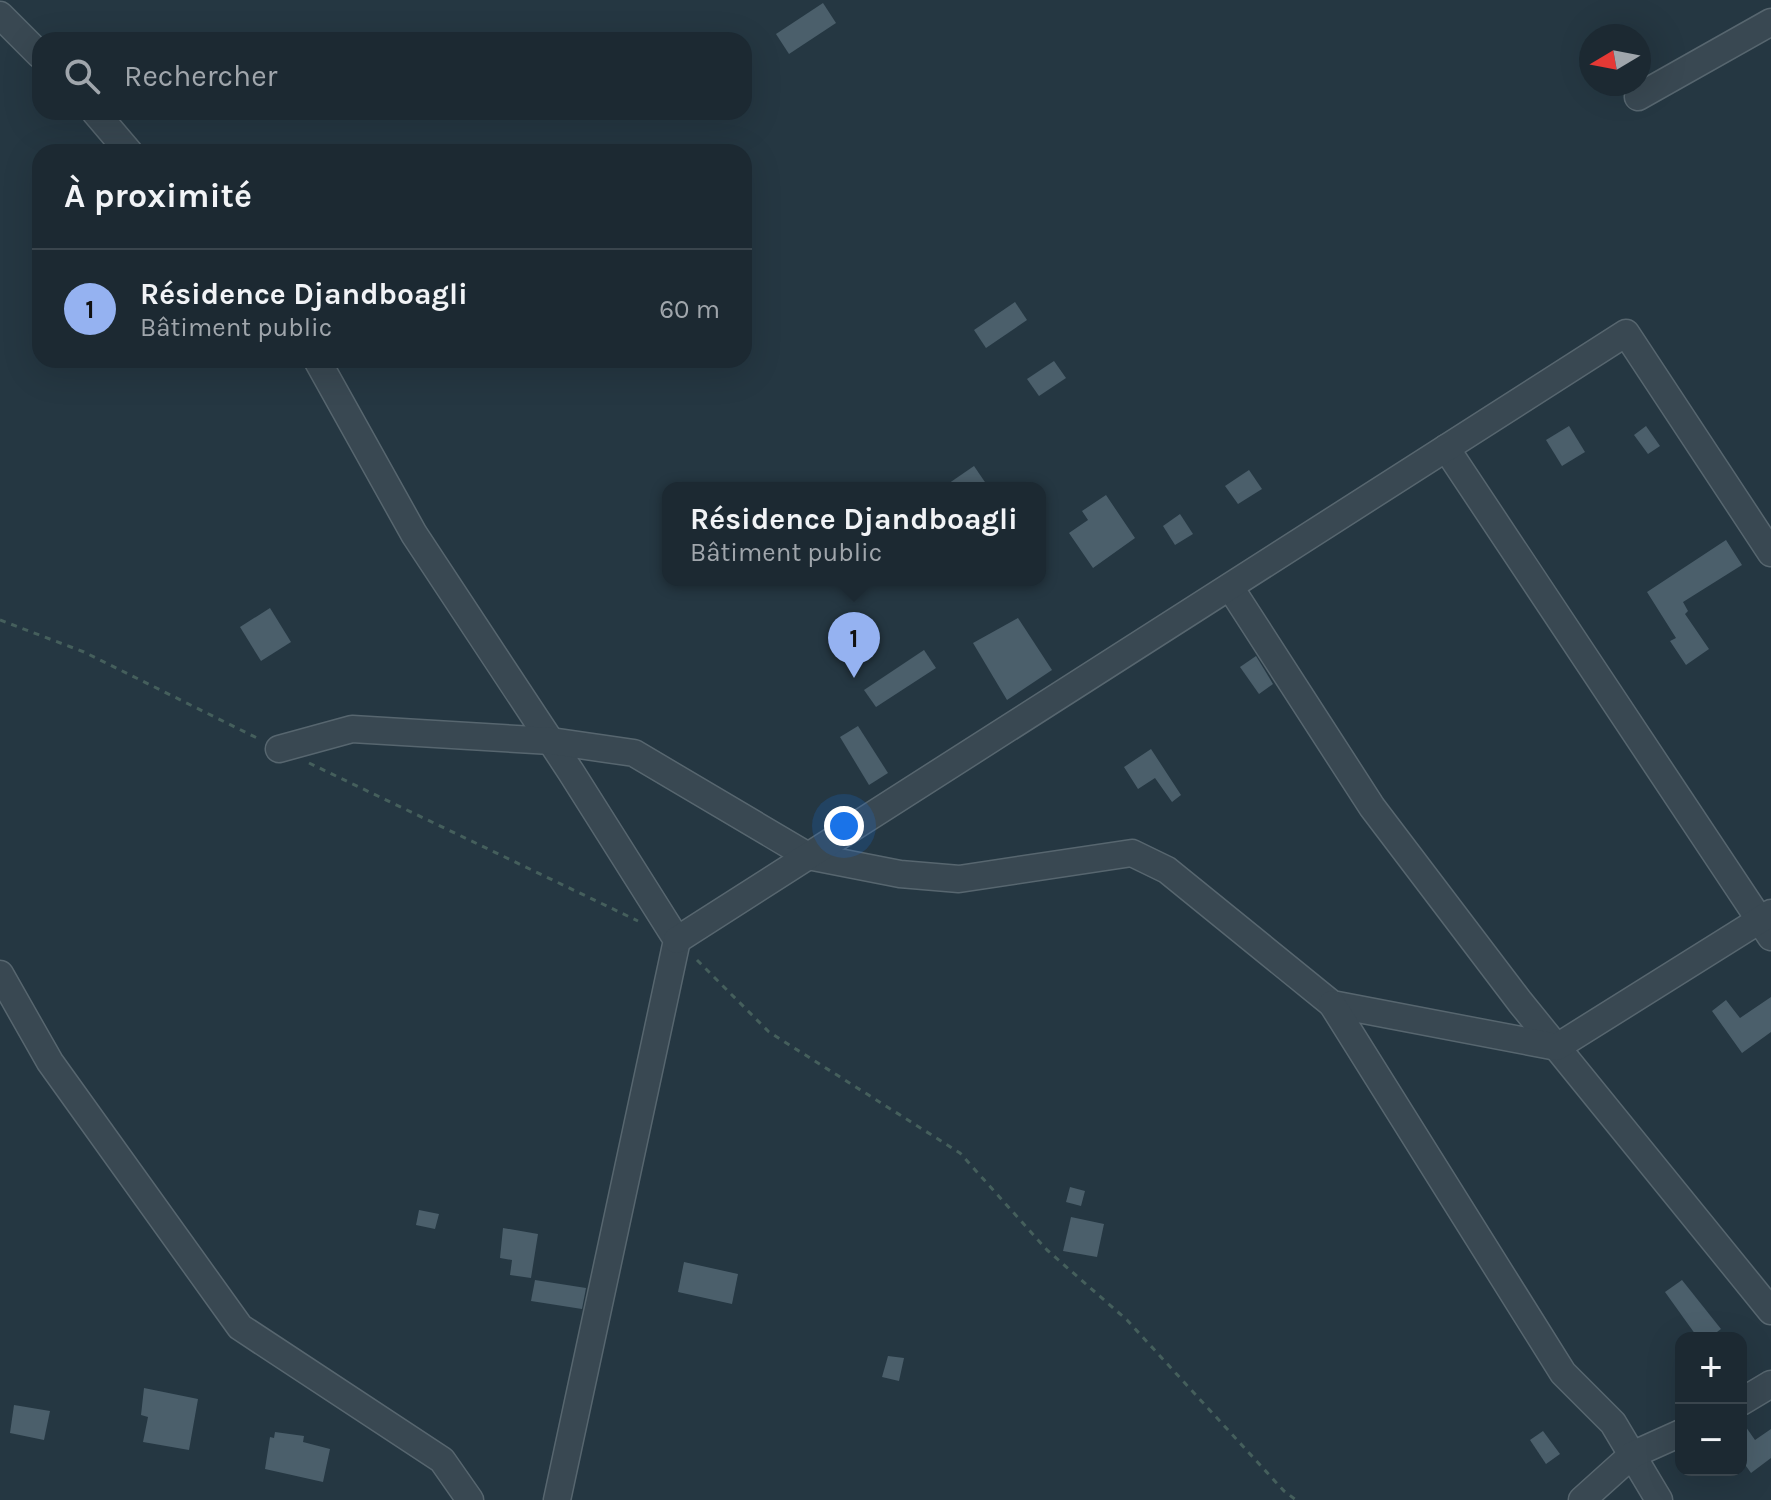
<!DOCTYPE html>
<html lang="fr">
<head>
<meta charset="utf-8">
<style>
	:root { --surface:#1c2932; --page:#29353e; --text:#f1f3f6; --muted:#a0a6ac; --line:#3a454d; --accent:#95b2f1 }
	body { margin:0; font-family:Karla,sans-serif; background:var(--page); color:var(--text) }
	.controls { position:absolute; right:24px; bottom:24px; display:grid; overflow:hidden; border-radius:16px; box-shadow:0 8px 32px #0002 }
	.controls button { width:72px; height:72px; display:grid; place-items:center; padding:0; border:0; border-bottom:2px solid var(--line); background:var(--surface); color:var(--text); font:40px sans-serif }
	.compass { position:absolute; left:1579px; top:24px; width:72px; height:72px; border-radius:50%; background:var(--surface); box-shadow:0 8px 32px #0002; rotate:260deg }
	.you { position:absolute; left:844px; top:826px; width:28px; height:28px; margin:-20px; border:6px solid #fff; border-radius:50%; background:#1a73e8; box-shadow:0 0 0 12px #1a73e833 }
	.badge { display:grid; place-items:center; width:52px; height:52px; border-radius:50%; background:var(--accent); color:#111; font-size:26px; font-weight:700 }
	.pin { position:absolute; translate:-50% -66px; filter:drop-shadow(0 2px 4px #0008) }
	.pin::after { content:''; position:absolute; top:42px; width:28px; height:24px; background:inherit; clip-path:polygon(0 0,100% 0,50% 100%) }
	.popup { position:absolute; left:662px; top:482px; width:384px; height:104px; box-sizing:border-box; display:grid; place-content:center; border-radius:16px; background:var(--surface); filter:drop-shadow(0 2px 6px #0005); font-size:26px; white-space:nowrap; color:var(--muted) }
	.popup b { font-size:30px; color:var(--text) }
	.popup::after { content:''; position:absolute; left:50%; top:100%; margin-left:-16px; border:16px solid transparent; border-top-color:var(--surface) }
	.list { margin:0; padding:0; list-style:none }
	h2 { display:flex; justify-content:space-between; align-items:center; height:104px; margin:0; padding:0 32px; font-size:34px }
	h2 small { font-size:26px; font-weight:400; color:var(--muted) }
	.list li { display:grid; grid-template-columns:52px 1fr auto; gap:24px; align-items:center; box-sizing:border-box; height:120px; padding:0 32px; border-top:2px solid var(--line) }
	.list b { display:block; font-size:30px; white-space:nowrap }
	.list p { margin:0; font-size:26px; white-space:nowrap; color:var(--muted) }
	.list em { font-size:26px; font-style:normal; color:var(--muted) }
	.icon { flex:none; width:44px; height:44px; fill:none; stroke:currentColor; stroke-width:2; stroke-linecap:round; stroke-linejoin:round }
	.map { position:relative; flex:none; width:1771px; height:1500px; overflow:hidden }
	.search { position:absolute; background:var(--surface); box-shadow:0 8px 32px #0002; left:32px; top:32px; width:720px; height:88px; display:flex; align-items:center; gap:20px; box-sizing:border-box; padding:0 28px; border-radius:24px; color:var(--muted); font-size:30px }
	.panel { position:absolute; background:var(--surface); box-shadow:0 8px 32px #0002; left:32px; top:144px; width:720px; height:224px; border-radius:24px }
	.map>svg:first-child { display:block }
</style>
</head>
<body>
<div class="map">
<svg width="1771" height="1500" viewBox="0 0 1771 1500">
	<rect width="100%" height="100%" fill="#253742"/>
	<g fill="#4b5f6b">
		<path d="M823,3l13,20 -47,31 -13,-20z"/>
		<path d="M1015,302l12,18 -41,28 -12,-18z"/>
		<path d="M1054,361l12,17 -27,18 -12,-17z"/>
		<path d="M1569,426l16,26 -23,14 -16,-26z"/>
		<path d="M1646,426l14,20 -12,8 -14,-19z"/>
		<path d="M974,466l15,22h-47z"/>
		<path d="M1249,470l13,19 -24,15 -13,-18z"/>
		<path d="M1106,495l29,43 -42,30 -24,-35 19,-13 -6,-9z"/>
		<path d="M1180,514l13,20 -18,11 -12,-19z"/>
		<path d="M1726,540l16,25 -59,37 5,9 -3,3 24,35 -23,16 -16,-24 6,-3 -29,-46z"/>
		<path d="M270,608l21,34 -30,19 -21,-34z"/>
		<path d="M1018,618l34,52 -45,30 -34,-57z"/>
		<path d="M924,650l12,18 -60,39 -12,-17z"/>
		<path d="M1256,656l17,28 -14,10 -19,-27z"/>
		<path d="M858,726l30,47 -19,12 -29,-48z"/>
		<path d="M1151,749l30,46 -9,7 -17,-24 -17,11 -14,-22z"/>
		<path d="M1771,997v35l-29,21 -30,-42 14,-11 14,18z"/>
		<path d="M1070,1187l15,4 -4,15 -15,-4z"/>
		<path d="M419,1210l20,4 -4,15 -19,-4z"/>
		<path d="M1071,1217l33,7 -7,33 -34,-6z"/>
		<path d="M503,1228l35,6 -7,44 -21,-3 2,-15 -12,-2z"/>
		<path d="M684,1262l54,12 -6,30 -54,-12z"/>
		<path d="M535,1280l51,8 -4,21 -51,-8z"/>
		<path d="M1682,1280l39,49 -12,9h-11l-33,-46z"/>
		<path d="M888,1356l16,2 -5,23 -17,-4z"/>
		<path d="M144,1388l54,11 -9,51 -46,-8 5,-25 -7,-2z"/>
		<path d="M14,1405l36,6 -6,29 -34,-7z"/>
		<path d="M1741,1420l14,20 16,-11v29l-20,15 -10,-14z"/>
		<path d="M1543,1431l17,23 -14,10 -16,-24z"/>
		<path d="M275,1432l29,4 -1,6 27,7 -7,33 -58,-13 5,-32 4,1z"/>
	</g>
	<g fill="none" stroke-linecap="round" stroke-linejoin="round">
		<g stroke="#57666f" stroke-width="29">
			<g id="minor">
				<path d="M0,15l40,40"/>
				<path d="M1638,97l133,-75"/>
				<path d="M95,112l34,40"/>
				<path d="M317,360l97,174 157,238 106,168 -120,560"/>
				<path d="M1446,448l325,489"/>
				<path d="M1230,587l142,220 148,195 251,309"/>
				<path d="M279,749l73,-20 199,12 83,12 174,103 92,18 59,5 173,-26 35,17 165,134 225,43 214,-134"/>
				<path d="M677,940l949,-607 145,220"/>
				<path d="M0,974l50,88 190,265 202,133 28,40"/>
				<path d="M1332,1004l231,369 50,50 46,77"/>
				<path d="M1741,1402l30,-18"/>
				<path d="M1582,1500l50,-45 49,-22"/>
			</g>
		</g>
		<g stroke="#455f5c" stroke-width="3" stroke-dasharray="6 6" stroke-linecap="butt">
			<path d="M0,620l84,32 175,87"/>
			<path d="M309,763l329,158"/>
			<path d="M697,960l72,72 191,121 87,97 80,70 157,171 12,9"/>
		</g>
		<use href="#minor" stroke="#394852" stroke-width="26"/>
	</g>
</svg>
<div class="controls">
<button>+</button>
<button>−</button>
</div>
<svg class="compass" viewBox="-18 -18 36 36"><path d="M0-13l5 13h-10z" fill="#e53935"/><path d="M0 13l5-13h-10z" fill="#a0a6ac"/></svg>
<div class="you"></div>
<div class="pin badge" style="left:854px;top:678px">1</div>
<div class="popup"><b>Résidence Djandboagli</b>Bâtiment public</div>
<div class="search"><svg class="icon" aria-label="search" viewBox="0 0 24 24"><circle cx="10" cy="10" r="6"/><path d="M15 15l6 6"/></svg>Rechercher</div>
<section class="panel">
<h2>À proximité<small></small></h2>
<ul class="list">
<li><span class="badge">1</span><div><b>Résidence Djandboagli</b><p>Bâtiment public</p></div><em>60 m</em></li>
</ul>
</section>
</div>
</body>
</html>
